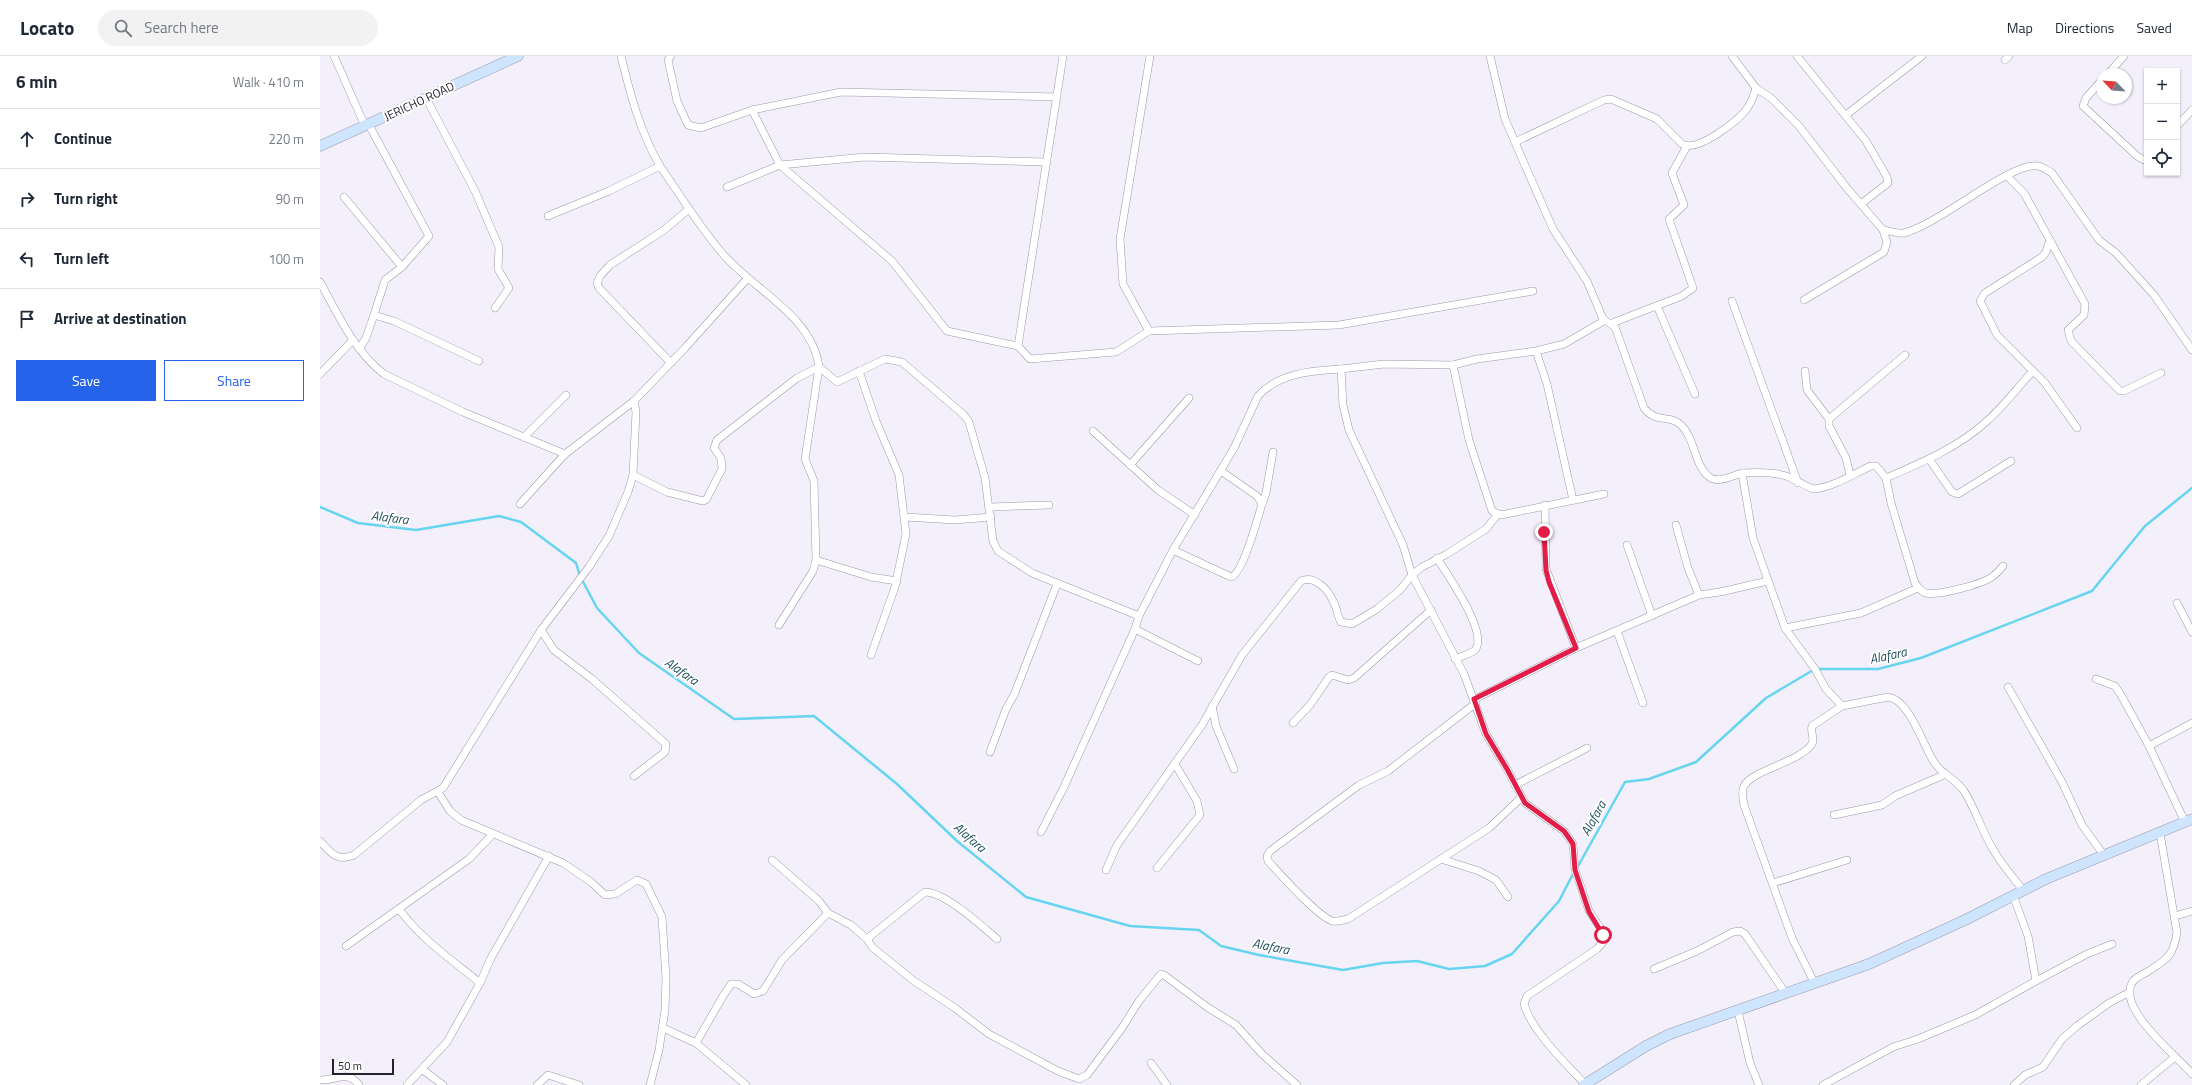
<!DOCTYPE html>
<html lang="en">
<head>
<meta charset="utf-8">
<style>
	:root { --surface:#fff; --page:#f2f2f3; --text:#1f2937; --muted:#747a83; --line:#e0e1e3; --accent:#2563eb }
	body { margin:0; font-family:"Titillium Web",sans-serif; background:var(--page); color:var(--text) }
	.controls { position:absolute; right:12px; top:12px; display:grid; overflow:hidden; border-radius:0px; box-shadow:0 1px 3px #0004 }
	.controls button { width:36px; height:36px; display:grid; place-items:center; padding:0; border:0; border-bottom:1px solid var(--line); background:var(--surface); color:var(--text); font:20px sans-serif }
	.compass { position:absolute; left:1776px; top:12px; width:36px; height:36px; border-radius:50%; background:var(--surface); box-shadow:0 1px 3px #0004; rotate:295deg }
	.scale { position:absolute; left:12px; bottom:10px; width:62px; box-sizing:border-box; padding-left:4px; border:2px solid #25232a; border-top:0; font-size:11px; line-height:14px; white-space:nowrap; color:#25232a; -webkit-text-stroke:3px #fff; paint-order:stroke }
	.stop { position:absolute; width:12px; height:12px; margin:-9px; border:3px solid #e11d48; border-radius:50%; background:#fff }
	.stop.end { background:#e11d48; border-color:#fff; box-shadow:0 1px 4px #0008 }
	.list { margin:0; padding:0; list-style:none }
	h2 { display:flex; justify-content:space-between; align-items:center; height:52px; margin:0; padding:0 16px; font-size:17px }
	h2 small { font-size:13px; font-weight:400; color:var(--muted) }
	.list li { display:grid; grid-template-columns:26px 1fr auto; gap:12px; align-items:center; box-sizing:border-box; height:60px; padding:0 16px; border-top:1px solid var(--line) }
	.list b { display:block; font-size:15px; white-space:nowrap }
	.list em { font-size:13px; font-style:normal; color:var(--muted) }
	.actions { display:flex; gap:8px; padding:12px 16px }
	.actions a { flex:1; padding:9px 0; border:1px solid var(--accent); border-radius:0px; text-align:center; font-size:14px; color:var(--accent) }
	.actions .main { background:var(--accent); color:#fff }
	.icon { flex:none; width:22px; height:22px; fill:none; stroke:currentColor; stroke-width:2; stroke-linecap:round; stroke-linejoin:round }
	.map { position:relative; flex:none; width:1872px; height:1029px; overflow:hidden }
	header { display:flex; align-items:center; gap:24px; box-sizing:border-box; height:56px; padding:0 20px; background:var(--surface); border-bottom:1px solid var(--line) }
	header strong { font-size:19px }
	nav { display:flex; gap:22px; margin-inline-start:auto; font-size:14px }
	.search { width:280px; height:36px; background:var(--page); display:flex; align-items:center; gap:10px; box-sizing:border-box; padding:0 14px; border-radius:22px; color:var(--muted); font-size:15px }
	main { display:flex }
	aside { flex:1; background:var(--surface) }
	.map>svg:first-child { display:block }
</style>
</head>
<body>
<header>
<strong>Locato</strong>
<div class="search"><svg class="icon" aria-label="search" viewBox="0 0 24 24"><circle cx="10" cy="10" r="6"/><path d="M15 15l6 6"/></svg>Search here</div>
<nav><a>Map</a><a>Directions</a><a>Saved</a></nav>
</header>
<main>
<aside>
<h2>6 min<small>Walk · 410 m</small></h2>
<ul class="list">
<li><svg class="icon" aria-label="ahead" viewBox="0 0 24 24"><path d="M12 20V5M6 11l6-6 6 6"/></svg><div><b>Continue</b></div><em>220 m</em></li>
<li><svg class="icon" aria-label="right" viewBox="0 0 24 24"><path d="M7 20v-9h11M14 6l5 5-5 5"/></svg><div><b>Turn right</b></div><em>90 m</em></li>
<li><svg class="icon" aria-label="left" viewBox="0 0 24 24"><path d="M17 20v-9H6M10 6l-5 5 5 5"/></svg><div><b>Turn left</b></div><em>100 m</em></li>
<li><svg class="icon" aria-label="arrive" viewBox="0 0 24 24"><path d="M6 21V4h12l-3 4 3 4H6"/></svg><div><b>Arrive at destination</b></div></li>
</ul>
<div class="actions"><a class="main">Save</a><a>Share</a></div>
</aside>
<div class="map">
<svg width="1872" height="1029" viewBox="0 0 1872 1029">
	<rect width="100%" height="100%" fill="#f3f0fc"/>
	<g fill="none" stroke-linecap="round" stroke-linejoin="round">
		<g stroke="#67d5ef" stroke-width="2.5">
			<path d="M0,451l38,16 58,7 83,-14 22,6 55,41 4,13 17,32 42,45 95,66 80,-3 83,68 60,57 69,56 104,29 69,4 22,16 38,9 84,15 40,-7 34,-2 32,8 36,-3 27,-12 47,-53 15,-29"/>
			<path d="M1257,812l48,-86 24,-3 47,-17 70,-64 49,-29h63l43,-11 171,-67 53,-65 47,-38"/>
		</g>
		<g stroke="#9c98aa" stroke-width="8">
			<g id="street">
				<path d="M14,0l31,70"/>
				<path d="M301,0c9,37 19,76 39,110 20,29 39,60 62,87 30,36 91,63 97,114l-14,92 9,22 2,79 -3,11 -34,54"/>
				<path d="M351,0l-3,4 9,41 11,24 13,3 51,-18 89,-18 216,5"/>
				<path d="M743,0l-45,290 12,13 86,-7 33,-21"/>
				<path d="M830,0l-30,183 3,45 26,47 190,-6 194,-34"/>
				<path d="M1170,0l15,63 19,44 29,66 34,52 16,38 -1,3 -38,22 -28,7 -59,8 -24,6 -69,-1 -43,5 2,36 6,25 54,115 9,30 52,99 22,60 21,35 18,34 39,28 5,7 4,6 2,26 6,17 8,24 12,18 3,12 -7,8 -70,47 -3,8c7,26 42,60 61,80"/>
				<path d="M1412,0l24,32 15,10 28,28 47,61 37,43 4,12 -3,10 -80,48"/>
				<path d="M1477,0l69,85 21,36 1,6 -27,21"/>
				<path d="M1685,4l4,-4"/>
				<path d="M1788,18l16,-18"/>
				<path d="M1782,24l-16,18 -3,8 54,50 7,4 3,-1"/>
				<path d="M106,42l49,93 24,56 -1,22 11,19 -14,20"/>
				<path d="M432,54l28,55 112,96 55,70 71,15"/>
				<path d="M1526,59l76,-59"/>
				<path d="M49,69l60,111 -27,31 -17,13 -11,35"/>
				<path d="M1857,70l15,-16"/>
				<path d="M1195,86l89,-42 7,-1 46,20 25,25c15,9 54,-22 64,-34 5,-7 8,-14 10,-22"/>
				<path d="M1687,120l17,17 61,111 -1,11 -16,15 3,11 49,50h4l37,-18"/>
				<path d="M407,131l53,-22 85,-8 182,5"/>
				<path d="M24,141l58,70"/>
				<path d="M228,160l61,-25 51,-25"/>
				<path d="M1563,174c7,1 15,4 21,3 36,-9 106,-71 134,-67 5,1 9,4 14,7l47,67 17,13 38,42 38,55"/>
				<path d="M1730,184l-4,12 -4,5 -57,36 -5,8 17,34 48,48 32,45"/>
				<path d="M0,226c18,32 34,69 64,92l79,38 102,42"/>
				<path d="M1412,245l66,182"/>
				<path d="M1337,250l38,88"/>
				<path d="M1283,263l12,8 29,81c12,16 26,6 37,17 14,13 13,39 27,51 10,9 24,-1 35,-3 14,-1 33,-1 46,4 8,4 16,9 25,12 20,-2 39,-15 57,-23h5l10,12 5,25 24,80c3,4 6,9 11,10 12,3 56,-9 66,-16 4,-3 8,-7 11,-11"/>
				<path d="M1292,267l70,-27 11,-8 -24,-69 15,-14 -12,-32 15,-27"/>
				<path d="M39,293l7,-11 8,-23 20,6 85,40"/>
				<path d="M1216,295l11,33 26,116"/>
				<path d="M351,307l-72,-75 -2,-5 3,-7 10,-11 54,-35 25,-21"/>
				<path d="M1133,309l16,75 23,71 9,4 103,-21"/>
				<path d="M499,311l18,15 48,-23 17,3 62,53 5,7 16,56 8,63 5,10 34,22 107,43"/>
				<path d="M539,315l17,50 23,54 7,59 -11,53 -24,68"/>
				<path d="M1485,315l2,19 22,29"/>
				<path d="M0,318l33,-34"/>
				<path d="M773,375l65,59 37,25"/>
				<path d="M204,381l42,-42"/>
				<path d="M1609,403l23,33 6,2 53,-33"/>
				<path d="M810,409l59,-67"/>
				<path d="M1422,417l11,65 32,90 30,41 11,20 16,17"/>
				<path d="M313,419l34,17 36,9 3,-1 16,-31 -1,-11 -7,-10 3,-8 80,-62 22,-11"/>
				<path d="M1530,419l-4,-17 -17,-32v-7l76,-64"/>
				<path d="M1566,422c35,-15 73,-31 101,-57 17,-15 31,-34 46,-50"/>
				<path d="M200,448l45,-50 69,-53 51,-53 62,-69"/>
				<path d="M942,448l4,-11 7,-41"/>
				<path d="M670,451l59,-2"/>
				<path d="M585,461l50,3 36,-3"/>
				<path d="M1356,469l12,43 11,27 21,-3 48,-11"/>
				<path d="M1307,489l25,71"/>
				<path d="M853,494l58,27c12,-3 27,-60 31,-73l-5,-8 -36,-25"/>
				<path d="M1117,502c11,18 52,75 38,92 -4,4 -14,6 -20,9"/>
				<path d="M496,504l55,17 26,4"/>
				<path d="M1857,547l15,29"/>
				<path d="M1465,572l76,-15 57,-25"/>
				<path d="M815,573l63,32"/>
				<path d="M221,574l13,20 38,29 74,65 -1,8 -31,24"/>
				<path d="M1297,575l26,72"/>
				<path d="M1256,592l123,-53"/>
				<path d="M1776,623l19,7 6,9 28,51 36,76"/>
				<path d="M1688,631l54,95 20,43 21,29"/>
				<path d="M1155,643l101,-51 -30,-79 -1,-64"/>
				<path d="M1156,647l-88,68 -29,14 -89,66 -3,5 1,5c13,14 47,53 64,60 5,1 11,-1 16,-2l141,-91 32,-30"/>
				<path d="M892,650l4,20 18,43"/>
				<path d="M973,667l17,-18 19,-28 3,-2 16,5 6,-2 77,-68"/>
				<path d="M1829,690l43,-23"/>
				<path d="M670,696l16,-43 8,-14 43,-111"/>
				<path d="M1195,729l72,-37"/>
				<path d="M118,736l12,19 11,9 102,43 28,19 14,13 10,-1 22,-14 9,4 16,33 4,61 -1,32 -6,40 -9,35"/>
				<path d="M1514,759l48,-10 13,-9 51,-22"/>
				<path d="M721,776l23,-45 71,-158 4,-13 34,-66 61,-102 24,-52c22,-24 54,-25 83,-27"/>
				<path d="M1840,777l17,100c-4,24 -11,27 -30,39 -5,3 -12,5 -15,11 -15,26 45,73 60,91"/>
				<path d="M0,785c11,12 17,21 34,14l67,-55 22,-12 98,-158 48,-63 20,-31 19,-44 5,-17 3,-63 -2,-11"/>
				<path d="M1121,803l38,12 17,9 12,17"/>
				<path d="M452,804l47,41 9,12 23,12 16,14 5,8 42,34 41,27 34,26 69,37 21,8 8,-4 35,-47 17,-27 22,-27 3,1 43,32 29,18 26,29 35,31"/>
				<path d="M837,812l43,-53 -3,-14 -22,-37"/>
				<path d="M786,814l11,-25 85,-120 40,-70 59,-74c13,-6 27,8 32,20 4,6 4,15 8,21l11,2 25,-15 23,-19 12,-15 10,-8 25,-13 39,-25 12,-15"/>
				<path d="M1453,827l74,-23"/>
				<path d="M79,853c22,30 53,51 81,74"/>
				<path d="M1855,860l17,-5"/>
				<path d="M547,883l58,-47c20,0 57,34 72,47"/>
				<path d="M26,890l123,-87 24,-25"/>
				<path d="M1334,913l43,-18 36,-19 7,-1 5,3 41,60"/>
				<path d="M1716,925l51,-27 25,-10"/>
				<path d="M1495,928l-23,-46 -48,-133c-1,-6 -3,-13 0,-19 8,-16 56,-24 68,-42 3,-6 -2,-12 0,-18l30,-20 46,-9c21,2 35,48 46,65 7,12 22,17 30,29 12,19 18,41 30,60 8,14 19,26 29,39"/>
				<path d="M1418,955l12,52 9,22"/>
				<path d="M343,972l33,15 27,-47 8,-12h7l16,10 9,-3 19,-31 46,-47"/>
				<path d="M376,987l50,42"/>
				<path d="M831,1007l16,22"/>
				<path d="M103,1014l20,15"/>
				<path d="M0,1024c15,1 27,-11 39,5"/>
				<path d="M87,1029l40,-43 33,-59 11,-25 58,-102"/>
				<path d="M217,1029l11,-10 31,10"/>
				<path d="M1503,1029l70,-38 25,-8 57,-24 61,-34 -8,-45 -15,-41"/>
				<path d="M1694,1029l11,-10 18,-8 19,-28 15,-13 32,-23 21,-11"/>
				<path d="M1821,1029l34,-28"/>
			</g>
		</g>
		<g stroke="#9c98aa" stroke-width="11">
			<g id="secondary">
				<path d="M0,90l198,-90"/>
				<path d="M1264,1029l62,-39 24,-12 199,-70 96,-44 81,-41 146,-60"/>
			</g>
		</g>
		<use href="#street" stroke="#fff" stroke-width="7"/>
		<use href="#secondary" stroke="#cee5fd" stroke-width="10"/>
	</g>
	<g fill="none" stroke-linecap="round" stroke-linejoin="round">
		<path stroke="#e11d48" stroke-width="5" d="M1224,476l2,38 3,12 27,66 -102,51 12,35 21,35 18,34 39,28 5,7 4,6 2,26 14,42 14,23"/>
	</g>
	<g text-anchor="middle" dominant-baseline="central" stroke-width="4" stroke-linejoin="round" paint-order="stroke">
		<g font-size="12" fill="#25232a" stroke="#fff">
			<text transform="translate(99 45) rotate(-25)">JERICHO ROAD</text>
		</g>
		<g font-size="13" font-style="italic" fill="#21515c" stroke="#fff">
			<text transform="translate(70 461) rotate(7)">Alafara</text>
			<text transform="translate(1568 599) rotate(-12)">Alafara</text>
			<text transform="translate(362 615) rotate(35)">Alafara</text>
			<text transform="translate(1273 762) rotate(-61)">Alafara</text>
			<text transform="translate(650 781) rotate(41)">Alafara</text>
			<text transform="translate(951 890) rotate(11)">Alafara</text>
		</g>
	</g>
</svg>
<div class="controls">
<button>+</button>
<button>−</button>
<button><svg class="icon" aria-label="locate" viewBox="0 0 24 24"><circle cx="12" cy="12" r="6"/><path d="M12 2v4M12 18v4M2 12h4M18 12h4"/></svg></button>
</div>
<svg class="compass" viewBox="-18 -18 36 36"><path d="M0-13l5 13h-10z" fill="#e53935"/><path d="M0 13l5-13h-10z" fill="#747a83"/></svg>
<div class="scale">50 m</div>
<div class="stop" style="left:1283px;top:879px"></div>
<div class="stop end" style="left:1224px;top:476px"></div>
</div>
</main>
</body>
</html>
